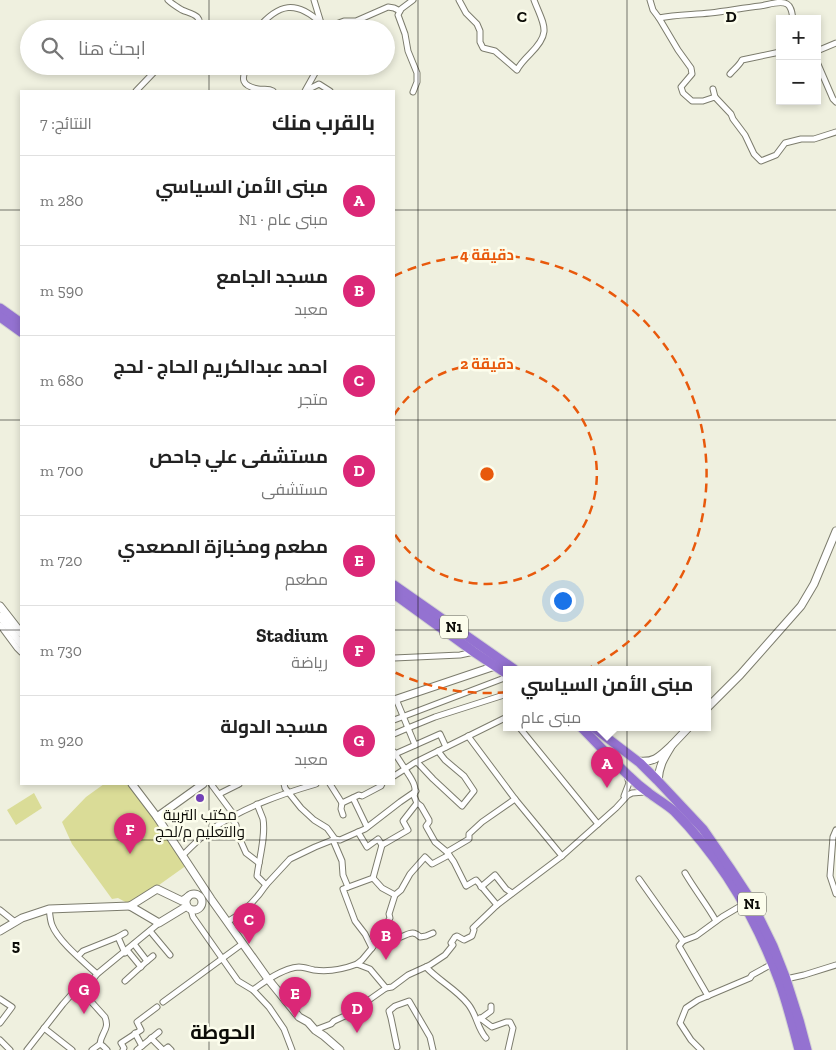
<!DOCTYPE html>
<html lang="ar">
<head>
<meta charset="utf-8">
<style>
	:root { --surface:#fff; --page:#f2f2f2; --text:#222; --muted:#767676; --line:#e0e0e0; --accent:#db2777 }
	body { margin:0; font-family:"Zilla Slab",Cairo,serif; background:var(--page); color:var(--text); direction:rtl }
	.controls { position:absolute; right:15px; top:15px; display:grid; overflow:hidden; border-radius:0px; box-shadow:0 2px 8px #0003 }
	.controls button { width:45px; height:45px; display:grid; place-items:center; padding:0; border:0; border-bottom:1px solid var(--line); background:var(--surface); color:var(--text); font:25px sans-serif }
	.you { position:absolute; left:562px; top:600px; width:18px; height:18px; margin:-12px; border:4px solid #fff; border-radius:50%; background:#1a73e8; box-shadow:0 0 0 8px #1a73e833 }
	.badge { display:grid; place-items:center; width:32px; height:32px; border-radius:50%; background:var(--accent); color:#fff; font-size:16px; font-weight:700 }
	.pin { position:absolute; translate:-50% -41px; filter:drop-shadow(0 1px 2px #0008) }
	.pin::after { content:''; position:absolute; top:26px; width:18px; height:15px; background:inherit; clip-path:polygon(0 0,100% 0,50% 100%) }
	.popup { position:absolute; left:503px; top:666px; width:208px; height:65px; box-sizing:border-box; display:grid; place-content:center; border-radius:0px; background:var(--surface); filter:drop-shadow(0 1px 4px #0005); font-size:16px; white-space:nowrap; color:var(--muted) }
	.popup b { font-size:19px; color:var(--text) }
	.popup::after { content:''; position:absolute; left:50%; top:100%; margin-left:-10px; border:10px solid transparent; border-top-color:var(--surface) }
	.list { margin:0; padding:0; list-style:none }
	h2 { display:flex; justify-content:space-between; align-items:center; height:65px; margin:0; padding:0 20px; font-size:21px }
	h2 small { font-size:16px; font-weight:400; color:var(--muted) }
	.list li { display:grid; grid-template-columns:32px 1fr auto; gap:15px; align-items:center; box-sizing:border-box; height:90px; padding:0 20px; border-top:1px solid var(--line) }
	.list b { display:block; font-size:19px; white-space:nowrap }
	.list p { margin:0; font-size:16px; white-space:nowrap; color:var(--muted) }
	.list em { font-size:16px; font-style:normal; color:var(--muted) }
	.icon { flex:none; width:28px; height:28px; fill:none; stroke:currentColor; stroke-width:2; stroke-linecap:round; stroke-linejoin:round }
	.map { position:relative; flex:none; width:836px; height:1050px; overflow:hidden; direction:ltr }
	.search { position:absolute; background:var(--surface); box-shadow:0 2px 8px #0003; left:20px; top:20px; width:375px; height:55px; display:flex; align-items:center; gap:12px; box-sizing:border-box; padding:0 18px; border-radius:28px; color:var(--muted); font-size:19px }
	.panel { position:absolute; background:var(--surface); box-shadow:0 2px 8px #0003; left:20px; top:90px; width:375px; height:695px; border-radius:0px; direction:rtl }
	.map>svg:first-child { display:block }
</style>
</head>
<body>
<div class="map">
<svg width="836" height="1050" viewBox="0 0 836 1050">
	<rect width="100%" height="100%" fill="#eff0df"/>
	<g fill="#dadc97">
		<path d="M104,784h26l57,81 -56,40 -13,-7 -6,1 -40,-55 -10,-22 24,-25z"/>
		<path d="M34,793l8,15 -26,17 -9,-15z"/>
	</g>
	<g fill="none" stroke-linecap="round" stroke-linejoin="round">
		<g stroke="#7c7c6d" stroke-width="7">
			<g id="street">
				<path d="M168,0c4,4 9,7 14,10 9,4 22,5 16,19"/>
				<path d="M314,0l7,23 4,6"/>
				<path d="M459,0l7,13 11,11 3,7v11l3,6 12,3 22,19c3,-6 8,-11 13,-16 22,-22 14,-28 4,-54"/>
				<path d="M650,0l3,10 6,8c17,-4 34,-3 51,-5 17,-2 33,-5 50,-7 8,-1 20,-6 27,-2 5,3 5,10 6,15"/>
				<path d="M659,18l19,32 13,18 1,6 -11,13 2,6 9,8h11l12,-4 16,17 2,5 12,16 9,19 7,7 15,-6 9,-12 16,-4h13l22,-7"/>
				<path d="M257,29c22,-26 39,-29 64,-6"/>
				<path d="M334,29l2,-5 8,-3h12l32,-14 6,1 6,3"/>
				<path d="M817,51l19,-8"/>
				<path d="M817,62l16,37 3,3"/>
				<path d="M248,66c-8,13 -6,20 10,23 6,1 10,-1 15,2"/>
				<path d="M730,74c4,-5 9,-8 12,-14l38,-8"/>
				<path d="M713,89l2,8"/>
				<path d="M136,91l24,-25"/>
				<path d="M305,91l14,-25"/>
				<path d="M307,91l4,-3 8,-4 11,7"/>
				<path d="M413,92l4,-10v-9l-9,-22 -3,-17 -7,-19 3,-6 12,-9"/>
				<path d="M0,625l17,23 4,4"/>
				<path d="M394,658l66,-3 14,-3"/>
				<path d="M396,699l12,29 27,-11 72,-23"/>
				<path d="M394,720l113,-43"/>
				<path d="M519,727l79,97"/>
				<path d="M394,734l14,-6 7,17"/>
				<path d="M468,736l47,63 47,57"/>
				<path d="M394,752l11,17 9,-6 93,-46"/>
				<path d="M395,754l45,-20 6,13"/>
				<path d="M417,762l16,17 29,27 12,-15 -10,-15 -19,-16 -7,-9"/>
				<path d="M394,776l11,-7c5,8 13,17 9,27l3,7 4,3 8,14v2l-3,4 9,16 12,10 7,10 12,24 10,-6 21,25"/>
				<path d="M211,784l23,31"/>
				<path d="M284,784l1,4 16,20 13,12 13,8 8,11 5,1 18,-8"/>
				<path d="M330,784l12,19 17,-8 3,1 19,-10 1,-2"/>
				<path d="M219,794l20,-10"/>
				<path d="M624,796l5,-13 -2,-7"/>
				<path d="M353,798l14,29"/>
				<path d="M342,803l-1,6 2,6"/>
				<path d="M231,817l5,8 2,10 8,18 13,10"/>
				<path d="M836,830l-3,7 -3,39 6,18"/>
				<path d="M333,840l9,21 1,14 5,12"/>
				<path d="M382,845l26,-15 -5,-9 14,-18"/>
				<path d="M447,852l22,-13v-5l13,-12 33,-23"/>
				<path d="M183,855c8,-8 17,-17 26,-24 33,-23 69,-36 107,-47"/>
				<path d="M685,873c10,17 22,32 31,48"/>
				<path d="M373,878l9,10 13,7 6,-5 9,-16 15,-17 7,7 17,-9"/>
				<path d="M639,879l44,62 -4,5 29,50"/>
				<path d="M266,885l24,-26 25,-12 20,-8"/>
				<path d="M481,887l14,-12 11,14 6,4"/>
				<path d="M49,909c1,5 1,11 3,16 6,16 32,37 45,49"/>
				<path d="M0,910l15,12"/>
				<path d="M191,910l2,7 45,64 15,9 16,17 15,22 8,21"/>
				<path d="M227,922c16,-9 29,-22 39,-37l-9,-9c2,-17 9,-40 6,-57 -2,-5 -4,-10 -6,-15"/>
				<path d="M150,931l20,24"/>
				<path d="M389,935c4,1 8,3 12,2 8,-3 12,-7 19,0l6,-1 7,-3"/>
				<path d="M683,941l13,-5 26,-19 22,-13"/>
				<path d="M372,948l5,-7 12,-6 -4,-9 5,-8 -1,-4 6,-19"/>
				<path d="M127,950l14,17"/>
				<path d="M125,953l-7,-16 7,-4"/>
				<path d="M78,956l5,-5 35,-14"/>
				<path d="M147,961l6,-5"/>
				<path d="M357,964l5,-4 10,-12 -7,-14 -10,-13 -12,-32 30,-11 9,-33 -4,-6 -11,8 -9,-15 7,-3 35,-27 16,-11"/>
				<path d="M426,967c13,14 30,22 42,37 9,11 9,24 18,34"/>
				<path d="M786,979l18,-4 32,-10"/>
				<path d="M125,981l22,-20 -13,-17"/>
				<path d="M78,987l27,30c5,13 -4,15 -5,27l-8,6"/>
				<path d="M253,990c12,-9 30,-22 46,-23 5,0 10,2 15,3 15,2 30,-1 43,-6l13,5 16,19 6,-1 16,-12 22,-10 15,-10 8,-10 -2,-2 4,-6 2,-1 7,4 8,-4 2,-6 -1,-2 24,-23 65,-49 54,-48 12,-13 4,-2 13,-1"/>
				<path d="M0,999l12,8 -12,16"/>
				<path d="M163,1002l79,-58"/>
				<path d="M480,1018l12,9 14,-5h4l3,6 -5,22"/>
				<path d="M480,1019l11,-8v-5"/>
				<path d="M44,1028l28,22"/>
				<path d="M315,1030l16,-6 3,-3 15,-7 37,-26"/>
				<path d="M135,1033l7,13"/>
				<path d="M151,1038l12,12"/>
				<path d="M0,1040l10,10"/>
				<path d="M100,1044l3,2 4,4"/>
				<path d="M397,1047l-6,-29 -2,-7 6,-5 14,-5 21,36 3,13"/>
				<path d="M27,1050l36,-46 15,-17 16,-9 3,-4 62,-51"/>
				<path d="M123,1050l1,-2 -3,-5 20,-13 -4,-8 20,-15"/>
				<path d="M137,1050l22,-18"/>
				<path d="M164,1050l4,-3 3,3"/>
				<path d="M701,1050l-10,-10 -11,-17 6,-15 12,-8 52,-22 2,-3 20,-11"/>
			</g>
		</g>
		<g stroke="#7c7c6d" stroke-width="9">
			<g id="secondary">
				<path d="M0,606l21,27"/>
				<path d="M0,616l21,28"/>
				<path d="M394,700l101,-34"/>
				<path d="M707,708l33,-33 61,-69 13,-22 22,-53"/>
				<path d="M672,745l17,-18"/>
				<path d="M638,761c17,2 22,-5 34,-16 -8,13 -13,20 -14,36"/>
				<path d="M132,784l25,33 54,82 57,80 31,38 9,5 7,8 9,6 16,14"/>
				<path d="M157,817l46,-33"/>
				<circle cx="194" cy="902" r="8"/>
				<path d="M187,906l-28,17 -29,-17 27,-17 25,12 6,-4"/>
				<path d="M0,931l22,-13 27,-9 81,-3"/>
			</g>
		</g>
		<g stroke="#d3d3d2" stroke-width="11">
			<g id="highway">
				<path d="M0,308l21,15"/>
				<path d="M0,317l21,15"/>
				<path d="M394,585l120,84"/>
				<path d="M394,594l80,58 33,22"/>
				<path d="M581,727c16,16 31,33 48,49 6,6 13,12 20,17 8,6 17,11 25,18 47,48 82,107 105,170 8,22 14,46 20,69"/>
				<path d="M593,727l47,36 17,17 46,49 27,39 19,29 24,49 13,33 13,41 8,30"/>
			</g>
		</g>
		<use href="#street" stroke="#fff" stroke-width="5"/>
		<use href="#secondary" stroke="#fff" stroke-width="7"/>
		<use href="#highway" stroke="#9472d1" stroke-width="9"/>
	</g>
	<path fill="none" stroke="#0c0c07" stroke-width="1" stroke-opacity="0.55" d="M209,0v29M418,0v1050M627,0v1050M209,66v25M0,210h21M394,210h442M0,420h21M394,420h442M0,630h21M394,630h442M209,784v266M0,840h836"/>
	<g fill="none" stroke="#e8590c" stroke-width="2.5" stroke-dasharray="9 6">
		<path d="M394 415A110 110 0 1 1 394 533"/>
		<path d="M394 276A219 219 0 1 1 394 672"/>
	</g>
	<circle fill="#7240b7" stroke="#fcfdec" stroke-width="2" cx="200" cy="798" r="5"/>
	<g text-anchor="middle" dominant-baseline="central" stroke-width="5" stroke-linejoin="round" paint-order="stroke">
		<g fill="#fcfdec" stroke="#54544c" stroke-width="1">
			<rect x="440" y="615.5" width="28" height="23" rx="4"/>
			<rect x="738" y="892.5" width="28" height="23" rx="4"/>
		</g>
		<g font-size="14" font-weight="bold" fill="#0c0c07">
			<text x="454" y="627">N1</text>
			<text x="752" y="904">N1</text>
		</g>
		<g font-size="15" fill="#0c0c07" stroke="#fcfdec">
			<text x="200" y="815">مكتب التربية<tspan x="200" dy="17">والتعليم م/لحج</tspan></text>
		</g>
		<g font-size="20" font-weight="bold" fill="#0c0c07" stroke="#fcfdec">
			<text x="223" y="1032">الحوطة</text>
		</g>
	</g>
	<g font-size="16" text-anchor="middle" font-weight="bold" fill="#0c0c07" stroke="#fcfdec" stroke-width="5" stroke-linejoin="round" paint-order="stroke">
		<text x="522" y="22">C</text>
		<text x="731" y="22">D</text>
		<text x="16" y="951">5</text>
	</g>
	<circle cx="487" cy="474" r="8" fill="#e8590c" stroke="#fcfdec" stroke-width="2.5"/>
	<g font-size="15" text-anchor="middle" font-weight="bold" fill="#e8590c" stroke="#fcfdec" stroke-width="5" stroke-linejoin="round" paint-order="stroke">
		<text x="487" y="260">4 دقيقة</text>
		<text x="487" y="369">2 دقيقة</text>
	</g>
</svg>
<div class="controls">
<button>+</button>
<button>−</button>
</div>
<div class="you"></div>
<div class="pin badge" style="left:607px;top:788px">A</div>
<div class="popup"><b>مبنى الأمن السياسي</b>مبنى عام</div>
<div class="pin badge" style="left:386px;top:960px">B</div>
<div class="pin badge" style="left:249px;top:944px">C</div>
<div class="pin badge" style="left:357px;top:1033px">D</div>
<div class="pin badge" style="left:295px;top:1018px">E</div>
<div class="pin badge" style="left:130px;top:854px">F</div>
<div class="pin badge" style="left:84px;top:1014px">G</div>
<div class="search"><svg class="icon" aria-label="search" viewBox="0 0 24 24"><circle cx="10" cy="10" r="6"/><path d="M15 15l6 6"/></svg>ابحث هنا</div>
<section class="panel">
<h2>بالقرب منك<small>النتائج: 7</small></h2>
<ul class="list">
<li><span class="badge">A</span><div><b>مبنى الأمن السياسي</b><p>مبنى عام · N1</p></div><em>280 m</em></li>
<li><span class="badge">B</span><div><b>مسجد الجامع</b><p>معبد</p></div><em>590 m</em></li>
<li><span class="badge">C</span><div><b>احمد عبدالكريم الحاج - لحج</b><p>متجر</p></div><em>680 m</em></li>
<li><span class="badge">D</span><div><b>مستشفى علي جاحص</b><p>مستشفى</p></div><em>700 m</em></li>
<li><span class="badge">E</span><div><b>مطعم ومخبازة المصعدي</b><p>مطعم</p></div><em>720 m</em></li>
<li><span class="badge">F</span><div><b>Stadium</b><p>رياضة</p></div><em>730 m</em></li>
<li><span class="badge">G</span><div><b>مسجد الدولة</b><p>معبد</p></div><em>920 m</em></li>
</ul>
</section>
</div>
</body>
</html>
